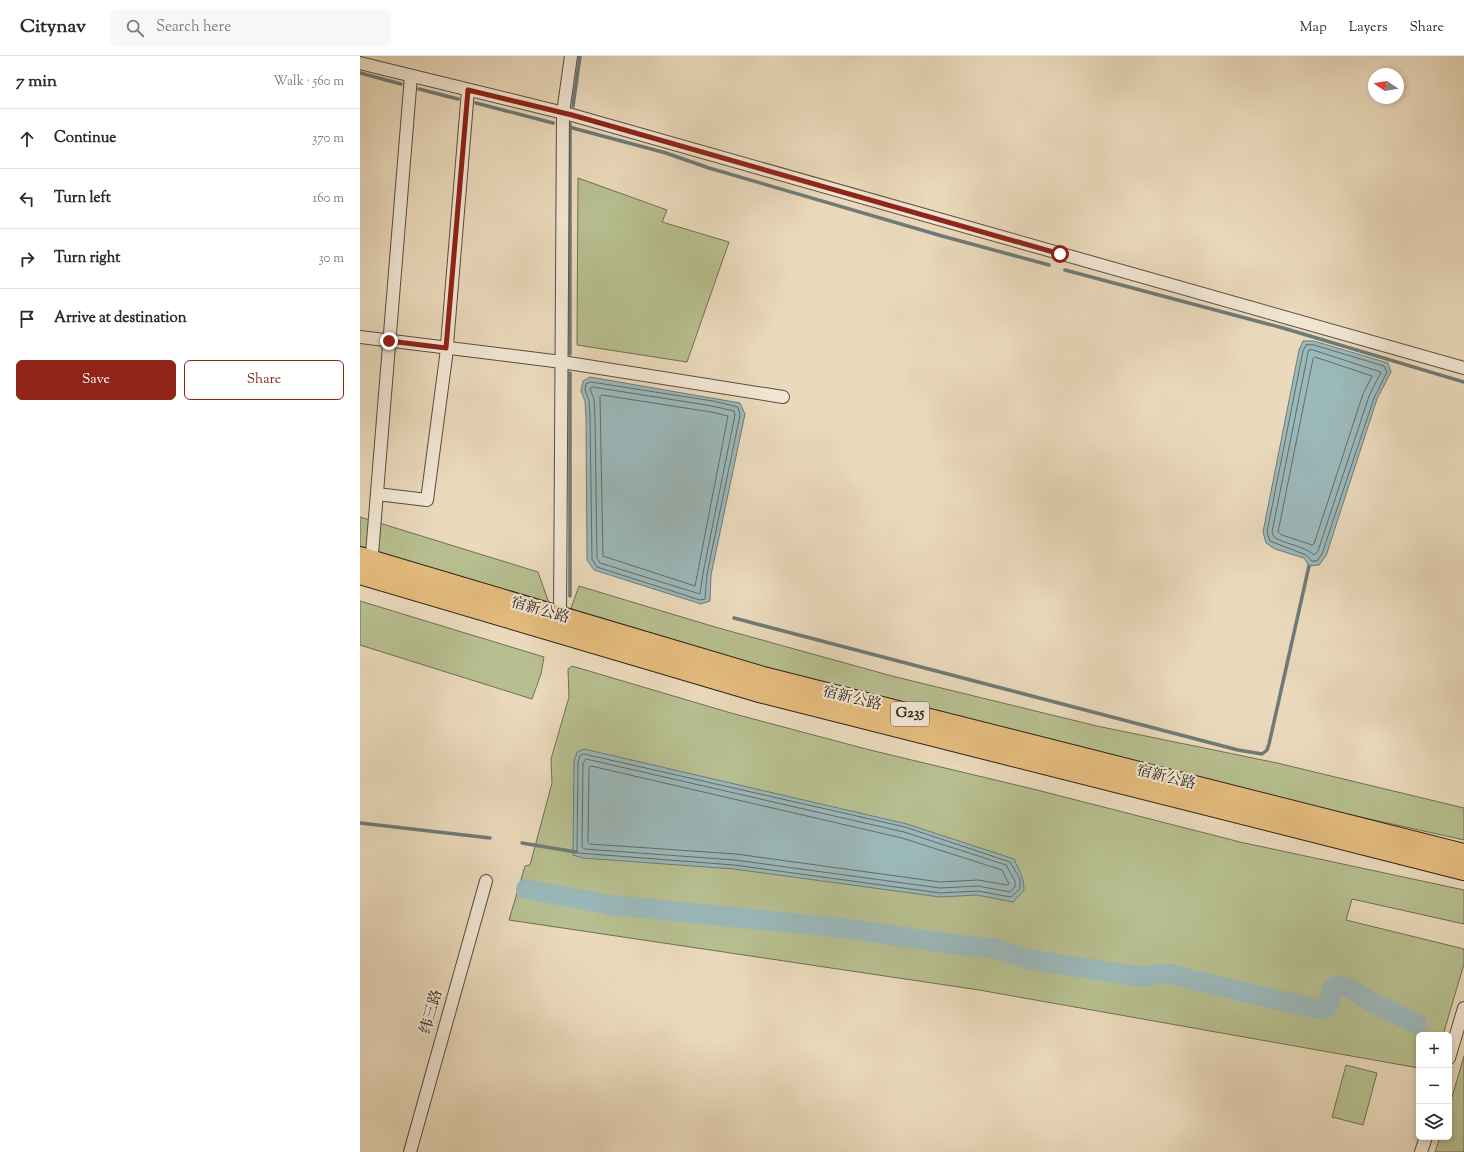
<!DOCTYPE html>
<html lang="en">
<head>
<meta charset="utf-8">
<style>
	:root { --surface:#fff; --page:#f7f7f7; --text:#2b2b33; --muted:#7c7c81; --line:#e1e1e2; --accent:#8f2418 }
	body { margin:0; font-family:"Sorts Mill Goudy","Noto Serif SC",serif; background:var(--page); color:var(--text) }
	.controls { position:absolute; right:12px; bottom:12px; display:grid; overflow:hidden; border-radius:6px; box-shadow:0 2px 6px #0003 }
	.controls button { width:36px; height:36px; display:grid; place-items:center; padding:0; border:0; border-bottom:1px solid var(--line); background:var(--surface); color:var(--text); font:20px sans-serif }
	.compass { position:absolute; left:1008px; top:12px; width:36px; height:36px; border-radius:50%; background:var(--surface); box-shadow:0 2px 6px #0003; rotate:282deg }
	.stop { position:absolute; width:12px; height:12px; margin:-9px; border:3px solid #8f2418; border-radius:50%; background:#fff }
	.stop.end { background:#8f2418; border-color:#fff; box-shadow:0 1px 4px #0008 }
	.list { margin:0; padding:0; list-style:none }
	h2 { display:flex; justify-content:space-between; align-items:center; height:52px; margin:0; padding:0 16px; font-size:17px }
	h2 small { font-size:13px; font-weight:400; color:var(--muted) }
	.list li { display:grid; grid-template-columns:26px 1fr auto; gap:12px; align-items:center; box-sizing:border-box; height:60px; padding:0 16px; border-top:1px solid var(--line) }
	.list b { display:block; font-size:15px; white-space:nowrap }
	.list em { font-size:13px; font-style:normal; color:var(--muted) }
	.actions { display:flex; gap:8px; padding:12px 16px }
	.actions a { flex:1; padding:9px 0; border:1px solid var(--accent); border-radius:6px; text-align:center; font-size:14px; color:var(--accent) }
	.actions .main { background:var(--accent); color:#fff }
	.icon { flex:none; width:22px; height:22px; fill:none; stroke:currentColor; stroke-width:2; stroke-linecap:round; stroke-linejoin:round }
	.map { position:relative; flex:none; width:1104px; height:1096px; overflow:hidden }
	header { display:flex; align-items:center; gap:24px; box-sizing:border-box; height:56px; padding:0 20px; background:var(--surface); border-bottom:1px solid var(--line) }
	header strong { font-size:19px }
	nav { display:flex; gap:22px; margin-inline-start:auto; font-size:14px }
	.search { width:280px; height:36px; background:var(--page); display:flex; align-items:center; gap:10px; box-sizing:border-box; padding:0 14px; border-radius:6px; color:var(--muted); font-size:15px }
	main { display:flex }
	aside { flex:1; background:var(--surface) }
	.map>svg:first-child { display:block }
</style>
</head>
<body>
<header>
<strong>Citynav</strong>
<div class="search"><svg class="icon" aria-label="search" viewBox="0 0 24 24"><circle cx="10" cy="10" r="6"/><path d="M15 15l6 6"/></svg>Search here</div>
<nav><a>Map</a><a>Layers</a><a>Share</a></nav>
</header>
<main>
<aside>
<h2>7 min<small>Walk · 560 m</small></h2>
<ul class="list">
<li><svg class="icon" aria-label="ahead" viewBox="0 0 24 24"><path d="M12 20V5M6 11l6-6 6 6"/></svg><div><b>Continue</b></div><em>370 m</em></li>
<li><svg class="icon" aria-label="left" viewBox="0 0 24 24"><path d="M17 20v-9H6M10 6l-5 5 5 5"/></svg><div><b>Turn left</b></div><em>160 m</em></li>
<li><svg class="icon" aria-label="right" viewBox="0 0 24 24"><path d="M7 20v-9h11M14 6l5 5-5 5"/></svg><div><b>Turn right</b></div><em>30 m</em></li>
<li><svg class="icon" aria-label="arrive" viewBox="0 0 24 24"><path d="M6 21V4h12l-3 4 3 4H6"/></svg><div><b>Arrive at destination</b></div></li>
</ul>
<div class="actions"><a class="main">Save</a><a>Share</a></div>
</aside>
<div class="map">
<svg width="1104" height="1096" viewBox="0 0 1104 1096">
	<rect width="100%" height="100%" fill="#ead9bb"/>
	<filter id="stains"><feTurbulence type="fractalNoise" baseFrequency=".005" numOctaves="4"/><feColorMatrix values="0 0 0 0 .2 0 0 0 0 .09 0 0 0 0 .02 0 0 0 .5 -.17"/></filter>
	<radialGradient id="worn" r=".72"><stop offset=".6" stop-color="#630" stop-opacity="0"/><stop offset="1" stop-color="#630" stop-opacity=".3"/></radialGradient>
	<g fill="#b7bf90" stroke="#706f52">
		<path d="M218,122l89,32 -5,12 67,20 -42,120 -110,-17z"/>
		<path d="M0,461l178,55 12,34 -190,-57z"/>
		<path d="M219,530l136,41 177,49 205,50 180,37 187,45v32l-207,-46 -494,-124 -186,-55 -6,-7z"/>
		<path d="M0,545l184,56 -3,17 -9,25 -172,-54z"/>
		<path d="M212,610l159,47 139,37 167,40 203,52 224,48v34l-112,-25 -6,21 118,29v15l-21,71h-24v33l-440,-78 -470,-70 16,-54 5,-1 22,-82 -1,-24 18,-62 -1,-28z"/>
		<path d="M1104,1000v92l-1,4h-28l5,-15h9v-30z"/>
		<path d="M986,1009l31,8 -14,52 -31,-8z"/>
	</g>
	<g fill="#9bb8ba" stroke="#6e7b78">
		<path d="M943,285h11l74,22 3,9 -14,27 -51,157 -7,9 -10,1 -5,-8 -29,-9 -9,-6 -3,-11 36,-182z"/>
		<path d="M230,321l150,26 5,11 -34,161 -1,26 -9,3 -107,-34 -7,-10 -1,-143 -1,-16 -4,-10 2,-10z"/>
		<path d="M224,693l323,75 107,35c5,12 10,17 10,31l-11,12 -36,-7 -37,2 -206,-28 -151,-11 -10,-3 1,-93 3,-10z"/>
	</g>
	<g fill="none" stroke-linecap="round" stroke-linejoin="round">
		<g stroke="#626c68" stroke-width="1">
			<path d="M954,289l70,21 3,6 -13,26 -52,156 -5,7h-5l-6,-6 -36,-14 -3,-9 36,-181 3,-6z"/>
			<path d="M953,294l68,22 -12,24 -51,155 -4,4c-11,-10 -28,-10 -40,-18l-2,-5 36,-179 1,-3z"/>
			<path d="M955,301l57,19 -9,18 -49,150 -2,1 -30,-10 -4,-3 35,-173z"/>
			<path d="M231,326l122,19 25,6 2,8 -33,159 -2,25 -5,1 -103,-33 -5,-8 -2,-142 -1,-17 -4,-10 1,-6z"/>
			<path d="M233,331l119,19 22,5 1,4 -32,158 -3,21 -100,-31 -3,-5 -2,-141 -1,-18 -4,-10z"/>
			<path d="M242,339l109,17 17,4 -33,170 -92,-30 -3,-159z"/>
			<path d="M224,698l321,73 105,35 10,17v10l-9,8 -33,-6 -38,2 -206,-28 -156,-12 -1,-2 1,-88 2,-7z"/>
			<path d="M226,703l318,73 102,33 9,16v6l-5,5 -32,-6 -38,2 -205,-28 -151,-11 -2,-2 1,-83z"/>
			<path d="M231,710l311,72 100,32 7,14 -2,1 -29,-5 -38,2 -204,-28 -146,-10 -2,-2 1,-74z"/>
		</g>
		<g stroke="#6e7b78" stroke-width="3.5">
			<path d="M0,17l41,11"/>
			<path d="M59,33l39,10"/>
			<path d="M116,47l77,20"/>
			<path d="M213,50l7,-50"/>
			<path d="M210,68v230"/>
			<path d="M209,71l97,26 43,15 233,68 107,29"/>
			<path d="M705,214l218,58 181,54"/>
			<path d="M210,317v223"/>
			<path d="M374,562l504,132 24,4 5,-4 2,-6 40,-178"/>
			<path d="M0,767l130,15"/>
			<path d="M162,787l54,9"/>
		</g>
		<path stroke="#9bb8ba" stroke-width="20" d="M166,833l85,16 232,23 123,18 28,2 33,11 115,18 19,-3h13l22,7 122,28h7l4,-4 3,-17 6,-3 13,4 19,13 47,22"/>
		<g stroke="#5a4e3e" stroke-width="14">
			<g id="minor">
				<path d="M0,7l212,52 892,253"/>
				<path d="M0,281l202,25 221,35"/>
				<path d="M17,438l50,6 19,-143 22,-267"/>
				<path d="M11,510l40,-490"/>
				<path d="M200,561l3,-504 8,-57"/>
				<path d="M1089,1002l15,-50"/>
				<path d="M50,1096l76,-271"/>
				<path d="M1061,1096l5,-15"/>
			</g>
		</g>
		<g stroke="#2a1f15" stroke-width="22">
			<g id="trunk">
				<path d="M0,501l403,120 701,177"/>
				<path d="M0,518l399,118 705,178"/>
			</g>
		</g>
		<use href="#minor" stroke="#f1e6d3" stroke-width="12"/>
		<use href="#trunk" stroke="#e5bc7e" stroke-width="20"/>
	</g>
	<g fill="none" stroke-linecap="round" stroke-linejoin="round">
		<path stroke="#8f2418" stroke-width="5" d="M29,285l57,7 22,-258 104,25 488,139"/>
	</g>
	<g text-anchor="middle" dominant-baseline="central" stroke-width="4" stroke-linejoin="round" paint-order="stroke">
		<rect fill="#f1e6d3" stroke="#665b4e" stroke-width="1" x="531" y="646" width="38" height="24" rx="3"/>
		<g font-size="14" font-weight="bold" fill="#2a1f15">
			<text x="550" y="658">G235</text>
		</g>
		<g font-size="15" fill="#2a1f15" stroke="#f1e6d3">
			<text transform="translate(180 555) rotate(16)">宿新公路</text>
			<text transform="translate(492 643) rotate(14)">宿新公路</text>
			<text transform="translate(806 722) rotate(14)">宿新公路</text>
			<text transform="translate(72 956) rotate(-74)">纬三路</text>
		</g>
	</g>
	<rect width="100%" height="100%" filter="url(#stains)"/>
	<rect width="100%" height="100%" fill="url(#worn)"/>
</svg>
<div class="controls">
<button>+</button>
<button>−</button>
<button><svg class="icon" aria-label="layers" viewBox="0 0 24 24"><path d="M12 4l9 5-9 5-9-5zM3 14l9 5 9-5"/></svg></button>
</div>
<svg class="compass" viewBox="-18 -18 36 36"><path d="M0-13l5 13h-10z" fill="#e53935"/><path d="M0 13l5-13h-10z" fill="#7c7c81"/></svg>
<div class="stop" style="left:700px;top:198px"></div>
<div class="stop end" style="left:29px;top:285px"></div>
</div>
</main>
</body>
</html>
